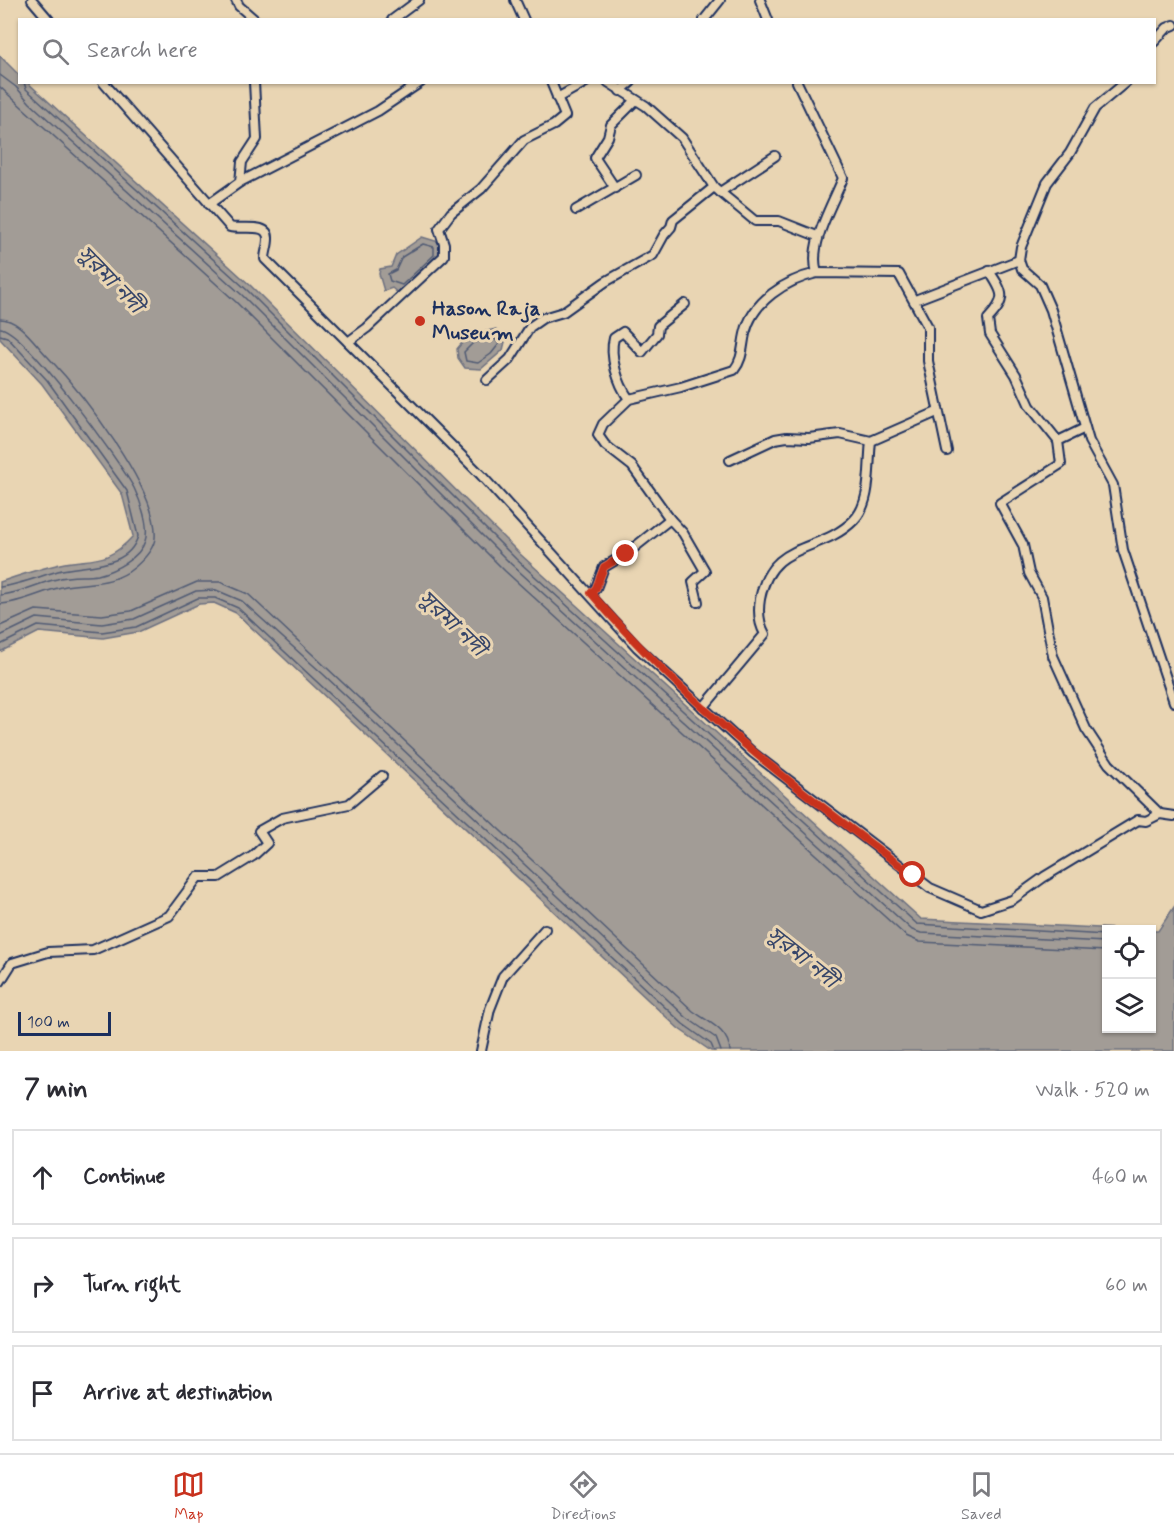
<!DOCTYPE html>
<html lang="en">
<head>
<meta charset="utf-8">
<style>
	:root { --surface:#fff; --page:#f2f2f3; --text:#2b2b33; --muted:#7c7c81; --line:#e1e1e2; --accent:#c8321e }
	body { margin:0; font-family:Mynerve,"Noto Sans Bengali",sans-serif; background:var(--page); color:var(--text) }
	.controls { position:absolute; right:18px; bottom:18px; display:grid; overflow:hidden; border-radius:0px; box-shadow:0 2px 4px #0004 }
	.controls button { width:54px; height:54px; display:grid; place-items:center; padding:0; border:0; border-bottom:2px solid var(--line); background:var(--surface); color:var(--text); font:30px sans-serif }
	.scale { position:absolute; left:18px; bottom:15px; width:93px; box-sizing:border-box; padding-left:6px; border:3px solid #1b2f5e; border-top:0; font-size:16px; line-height:21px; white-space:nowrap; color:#1b2f5e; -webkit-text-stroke:4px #e9d5b3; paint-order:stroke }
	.stop { position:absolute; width:18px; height:18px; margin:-14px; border:4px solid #c8321e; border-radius:50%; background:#fff }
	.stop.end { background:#c8321e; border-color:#fff; box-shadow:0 2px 6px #0008 }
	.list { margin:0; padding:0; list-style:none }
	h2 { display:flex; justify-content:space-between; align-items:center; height:78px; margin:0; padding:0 24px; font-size:26px }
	h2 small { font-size:20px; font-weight:400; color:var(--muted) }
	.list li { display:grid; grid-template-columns:39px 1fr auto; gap:18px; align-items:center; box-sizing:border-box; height:96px; margin:0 12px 12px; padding:0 12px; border:2px solid var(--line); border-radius:0px }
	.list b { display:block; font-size:22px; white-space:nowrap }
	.list em { font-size:20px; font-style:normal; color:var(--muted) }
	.icon { flex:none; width:33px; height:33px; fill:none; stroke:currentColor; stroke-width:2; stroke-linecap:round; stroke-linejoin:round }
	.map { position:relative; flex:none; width:1174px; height:1051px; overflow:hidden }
	.search { position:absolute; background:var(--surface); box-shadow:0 2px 4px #0004; left:18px; right:18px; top:18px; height:66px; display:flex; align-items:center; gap:15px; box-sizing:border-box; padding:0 21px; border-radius:0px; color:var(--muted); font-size:22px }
	.sheet { height:402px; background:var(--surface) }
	nav { display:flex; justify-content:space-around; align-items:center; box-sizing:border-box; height:84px; border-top:2px solid var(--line); background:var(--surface); font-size:16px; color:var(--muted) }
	nav a { display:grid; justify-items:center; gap:3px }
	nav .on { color:var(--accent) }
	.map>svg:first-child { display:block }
</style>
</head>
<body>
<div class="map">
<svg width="1174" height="1051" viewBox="0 0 1174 1051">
	<rect width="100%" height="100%" fill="#e9d5b3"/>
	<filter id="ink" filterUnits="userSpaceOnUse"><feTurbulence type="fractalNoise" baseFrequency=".0167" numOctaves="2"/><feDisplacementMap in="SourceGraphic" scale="12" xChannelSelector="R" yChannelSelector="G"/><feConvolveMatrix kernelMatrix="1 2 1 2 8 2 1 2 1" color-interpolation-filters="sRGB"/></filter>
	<g filter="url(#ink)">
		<g fill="#a29c96" stroke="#6c7080" stroke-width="1.5">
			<path d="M0,56l19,19 1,7 8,1 223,203 269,268 401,365 198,10 -13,1v98h46v-97h6l16,-24v144h-463l-32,-22 -443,-416 -22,-10 -15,1 -61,28 -35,6 -64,-6 -39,20v-70c20,-7 39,-13 60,-18 33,-7 46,2 73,-28l-11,-42 -80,-110 -42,-45z"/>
			<path d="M422,237l17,5 2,15 -42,37 -7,-6 -8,3 -5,-17 1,-5 11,-2 5,-12z"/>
			<path d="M496,329l9,13 -2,8 -22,19 -16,-1 -7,-10 -1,-9c10,-14 23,-16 39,-20z"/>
		</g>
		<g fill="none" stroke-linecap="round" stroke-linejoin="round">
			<g stroke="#515b74" stroke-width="1.5">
				<path d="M0,75l16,12 14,16 212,192 269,269 401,366 9,3 185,9"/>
				<path d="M24,82l2,7 9,8 212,193 269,269 401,365 189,11"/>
				<path d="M0,87l236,215 269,269 401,365 14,6 186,9"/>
				<path d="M423,244l11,3v8l-32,30 -12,-4 -2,-7 8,-4 6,-13z"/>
				<path d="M0,319c20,0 35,25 48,38 33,35 111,133 107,181 -1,11 -12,22 -20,29 -21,18 -45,15 -69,19 -22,4 -44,17 -66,18"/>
				<path d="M0,328c24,1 120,134 134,160 6,12 16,39 11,53 -5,17 -31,30 -47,34 -13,2 -27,0 -41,4 -18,4 -39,15 -57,16"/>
				<path d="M0,335l7,2 40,43 80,111 11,45c-10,34 -54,28 -80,35 -18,5 -39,14 -58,16"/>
				<path d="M493,336l6,8 -8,10 -13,9 -12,-2 -2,-9 10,-10z"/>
				<path d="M0,626l36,-16 66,5 29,-4 66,-29h23l28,12 445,417c15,11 36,19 37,40"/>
				<path d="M0,636l37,-18 65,6 32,-5 62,-28 20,-1 26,11 81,73 364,344 29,20 5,13"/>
				<path d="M0,645l38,-19 64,6 34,-5 62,-29h17l23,10 445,416 28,20 3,7"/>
			</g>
			<g stroke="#1b2f5e" stroke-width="12">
				<g id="street">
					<path d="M32,0l17,20"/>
					<path d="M236,0l3,6 16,14"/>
					<path d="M515,0l9,20"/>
					<path d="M760,0l8,20"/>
					<path d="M392,20l27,-20"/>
					<path d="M704,20l16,-20"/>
					<path d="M1154,42l13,-14 7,-3"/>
					<path d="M103,82l127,145c11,3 39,-5 38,12 0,7 -3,14 -3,20l216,216 156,172 116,106 177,135 51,22 31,-10 32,-23 94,-57 8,1 14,-7 14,2"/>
					<path d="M608,82l38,24 36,32 32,49 41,34h24l38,15"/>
					<path d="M797,82l46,96c-11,28 -35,66 -26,95"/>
					<path d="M1126,82l-31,26 -25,45 -23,30 -26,64 -2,13 3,9 18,16 11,25 38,131 24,44 10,65 51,152"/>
					<path d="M620,91l11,-9"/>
					<path d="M557,98l29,-16"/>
					<path d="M240,182l138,-71 43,-29"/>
					<path d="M615,188l-20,-30 13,-21 3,-12 25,-25"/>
					<path d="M720,192l55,-36"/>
					<path d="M209,204l31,-22 2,-20 15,-23 -3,-57"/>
					<path d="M576,210l60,-35"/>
					<path d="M989,271c15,22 18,28 -1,48l2,15 26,41 14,31 28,35"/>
					<path d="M915,300l104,-40"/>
					<path d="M348,342l19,-14 77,-72v-12l-5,-15 12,-16 30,-24 43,-49 30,-15 11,-9 -14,-34"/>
					<path d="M487,380l23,-21 20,-32 13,-9 20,-6 42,-30 48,-27 11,-20 7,-8 2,-7 41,-33"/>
					<path d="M629,399c-11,-15 -20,-43 -15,-61l9,-6 19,20 15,-18 1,-8 27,-22"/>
					<path d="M1085,428l-27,13 3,23 -61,39 23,42 6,28 13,24 11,59 33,73 23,35 51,50"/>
					<path d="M730,460l45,-21 12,-2 22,1 31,-4 31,7 66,-29"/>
					<path d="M670,519l-38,-53 -27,-21 -7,-10 5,-11 26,-25 52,-12 53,-17c9,-11 8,-23 11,-36 7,-33 41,-54 72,-61l82,1 29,53v34l19,90"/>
					<path d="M591,593l5,-5 8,-21 22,-13 44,-35 13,14 22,38 -12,11 5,20"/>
					<path d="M703,708l62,-74c-7,-12 -7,-23 -5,-35 11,-60 61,-45 94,-79 18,-18 14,-55 17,-79"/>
					<path d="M0,982l12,-19 36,-11 45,-2 76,-34 29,-39h21l34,-21 14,-13 -8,-12 23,-13 67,-14 33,-28"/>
					<path d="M481,1051l9,-42 13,-33 42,-47"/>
				</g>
			</g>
			<use href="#street" stroke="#e9d5b3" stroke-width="8"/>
		</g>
	</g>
	<g fill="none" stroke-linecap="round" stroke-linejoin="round" filter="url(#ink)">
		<path stroke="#c8321e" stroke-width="8" d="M626,554l-22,13 -8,21 -5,5c93,109 207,198 322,282"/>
	</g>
	<circle fill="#c8321e" stroke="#e9d5b3" stroke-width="2" cx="420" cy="321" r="6"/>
	<g text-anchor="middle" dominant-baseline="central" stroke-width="6" stroke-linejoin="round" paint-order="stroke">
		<g font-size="21" font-weight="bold" fill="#1b2f5e" stroke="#e9d5b3" text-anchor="start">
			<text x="432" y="309">Hason Raja<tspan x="432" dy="24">Museum</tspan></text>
		</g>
		<g font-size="22" font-style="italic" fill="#364569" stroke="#e9d5b3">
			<text transform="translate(110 280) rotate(46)">সুরমা নদী</text>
			<text transform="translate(452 624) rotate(44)">সুরমা নদী</text>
			<text transform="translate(802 958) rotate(39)">সুরমা নদী</text>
		</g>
	</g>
</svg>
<div class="controls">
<button><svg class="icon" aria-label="locate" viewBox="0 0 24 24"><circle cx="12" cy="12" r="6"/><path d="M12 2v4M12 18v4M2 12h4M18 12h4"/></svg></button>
<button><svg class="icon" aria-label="layers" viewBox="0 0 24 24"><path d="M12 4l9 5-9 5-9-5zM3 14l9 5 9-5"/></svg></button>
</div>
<div class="scale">100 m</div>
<div class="stop" style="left:913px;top:875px"></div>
<div class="stop end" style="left:626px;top:554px"></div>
<div class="search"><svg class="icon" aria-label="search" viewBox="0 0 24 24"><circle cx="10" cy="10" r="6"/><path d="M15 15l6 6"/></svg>Search here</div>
</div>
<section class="sheet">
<h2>7 min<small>Walk · 520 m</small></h2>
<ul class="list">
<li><svg class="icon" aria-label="ahead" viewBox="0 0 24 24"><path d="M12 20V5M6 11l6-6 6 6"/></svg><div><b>Continue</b></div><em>460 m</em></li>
<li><svg class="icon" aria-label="right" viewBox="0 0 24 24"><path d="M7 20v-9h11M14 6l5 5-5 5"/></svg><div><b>Turn right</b></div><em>60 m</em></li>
<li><svg class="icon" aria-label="arrive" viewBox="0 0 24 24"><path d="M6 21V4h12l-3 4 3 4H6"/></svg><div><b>Arrive at destination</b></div></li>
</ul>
</section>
<nav>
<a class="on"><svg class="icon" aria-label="map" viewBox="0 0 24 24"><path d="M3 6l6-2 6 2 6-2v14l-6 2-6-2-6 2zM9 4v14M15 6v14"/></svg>Map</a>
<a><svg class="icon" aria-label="directions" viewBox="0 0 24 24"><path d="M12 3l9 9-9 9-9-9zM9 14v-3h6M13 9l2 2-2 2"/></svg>Directions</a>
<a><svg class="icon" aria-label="saved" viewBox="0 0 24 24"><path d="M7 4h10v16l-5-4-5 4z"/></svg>Saved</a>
</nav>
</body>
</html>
